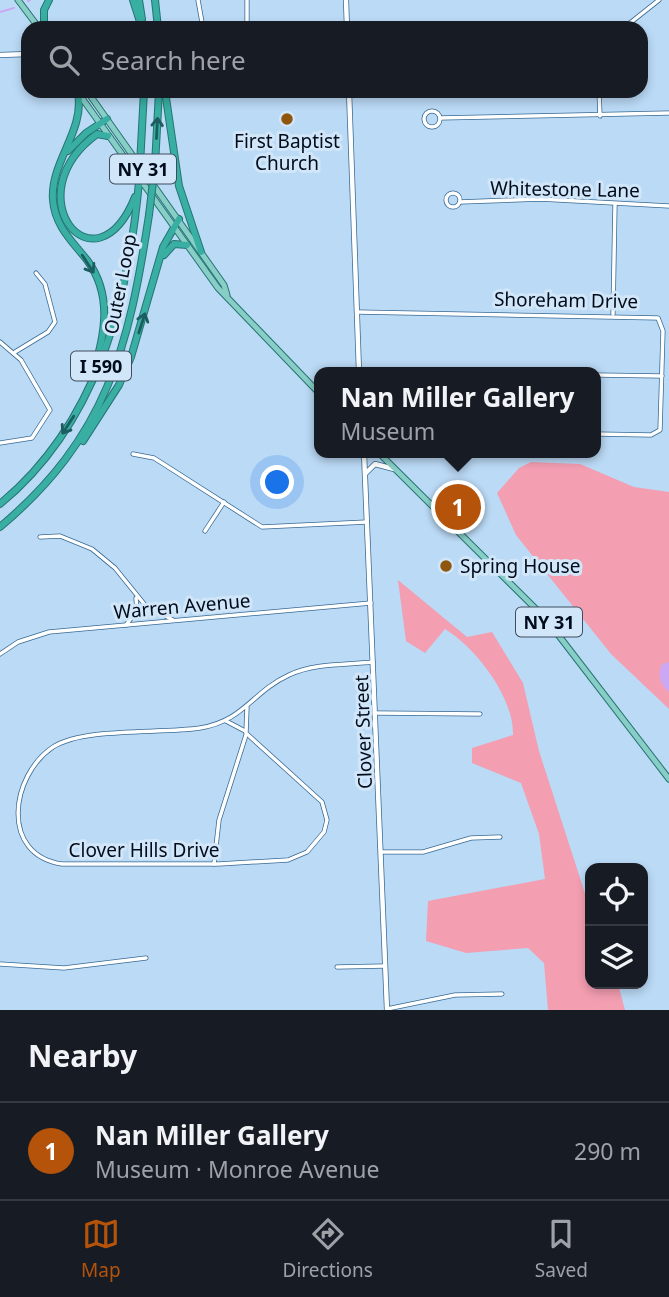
<!DOCTYPE html>
<html lang="en">
<head>
<meta charset="utf-8">
<style>
	:root { --surface:#171b24; --page:#20242c; --text:#f1f3f6; --muted:#9ea1a6; --line:#363941; --accent:#b45309 }
	body { margin:0; font-family:"Noto Sans",sans-serif; background:var(--page); color:var(--text) }
	.controls { position:absolute; right:21px; bottom:21px; display:grid; overflow:hidden; border-radius:14px; box-shadow:0 4px 10px #0003 }
	.controls button { width:63px; height:63px; display:grid; place-items:center; padding:0; border:0; border-bottom:2px solid var(--line); background:var(--surface); color:var(--text); font:35px sans-serif }
	.you { position:absolute; left:278px; top:483px; width:24px; height:24px; margin:-18px; border:5px solid #fff; border-radius:50%; background:#1a73e8; box-shadow:0 0 0 10px #1a73e833 }
	.badge { display:grid; place-items:center; width:46px; height:46px; border-radius:50%; background:var(--accent); color:#fff; font-size:23px; font-weight:700 }
	.pin { position:absolute; translate:-50% -50%; border:4px solid #fff; box-shadow:0 2px 7px #0006 }
	.popup { position:absolute; left:314px; top:367px; width:287px; height:91px; box-sizing:border-box; display:grid; place-content:center; border-radius:14px; background:var(--surface); filter:drop-shadow(0 2px 5px #0005); font-size:23px; white-space:nowrap; color:var(--muted) }
	.popup b { font-size:26px; color:var(--text) }
	.popup::after { content:''; position:absolute; left:50%; top:100%; margin-left:-14px; border:14px solid transparent; border-top-color:var(--surface) }
	.list { margin:0; padding:0; list-style:none }
	h2 { display:flex; justify-content:space-between; align-items:center; height:91px; margin:0; padding:0 28px; font-size:30px }
	h2 small { font-size:23px; font-weight:400; color:var(--muted) }
	.list li { display:grid; grid-template-columns:46px 1fr auto; gap:21px; align-items:center; box-sizing:border-box; height:98px; padding:0 28px; border-top:2px solid var(--line) }
	.list b { display:block; font-size:26px; white-space:nowrap }
	.list p { margin:0; font-size:23px; white-space:nowrap; color:var(--muted) }
	.list em { font-size:23px; font-style:normal; color:var(--muted) }
	.icon { flex:none; width:38px; height:38px; fill:none; stroke:currentColor; stroke-width:2; stroke-linecap:round; stroke-linejoin:round }
	.map { position:relative; flex:none; width:669px; height:1010px; overflow:hidden }
	.search { position:absolute; background:var(--surface); box-shadow:0 4px 10px #0003; left:21px; right:21px; top:21px; height:77px; display:flex; align-items:center; gap:18px; box-sizing:border-box; padding:0 24px; border-radius:21px; color:var(--muted); font-size:26px }
	.sheet { height:189px; background:var(--surface) }
	nav { display:flex; justify-content:space-around; align-items:center; box-sizing:border-box; height:98px; border-top:2px solid var(--line); background:var(--surface); font-size:19px; color:var(--muted) }
	nav a { display:grid; justify-items:center; gap:4px }
	nav .on { color:var(--accent) }
	.map>svg:first-child { display:block }
</style>
</head>
<body>
<div class="map">
<svg width="669" height="1010" viewBox="0 0 669 1010">
	<rect width="100%" height="100%" fill="#bbdaf6"/>
	<g fill="#f39eb1">
		<path d="M531,462l49,2 54,23 35,5v217l-58,-55 -95,-119 -19,-42 22,-25z"/>
		<path d="M398,580l69,57 25,-5 31,51 16,68 51,158v75h28l7,26h-77l-4,-47 -16,-15 -62,5 -40,-12 2,-40 117,-22 -6,-45 -18,-51 -49,-20v-15l41,-13c1,-38 -37,-87 -68,-106l-20,24 -19,-12z"/>
	</g>
	<path fill="#cba7f4" d="M669,662v30c-9,-7 -12,-18 -7,-28z"/>
	<g fill="none" stroke-linecap="round" stroke-linejoin="round">
		<g stroke="#cba7f4" stroke-width="2">
			<path d="M28,1l2,-1"/>
			<path d="M0,12l14,-4"/>
		</g>
		<g stroke="#376992" stroke-width="5">
			<g id="street">
				<path d="M198,0l5,28"/>
				<path d="M247,0v28"/>
				<path d="M614,28l16,-5 29,-23"/>
				<path d="M599,91l1,25"/>
				<circle cx="432" cy="119" r="8"/>
				<path d="M440,118l229,-5"/>
				<circle cx="453" cy="200" r="7"/>
				<path d="M460,202l80,-3 129,7"/>
				<path d="M357,312l301,6 5,13 -3,99 -9,5 -55,-1"/>
				<path d="M613,314l2,-110"/>
				<path d="M0,342l21,18 29,50 -18,28 -32,5"/>
				<path d="M15,352l33,-20 7,-10 -10,-38 -9,-11"/>
				<path d="M596,375l66,1"/>
				<path d="M133,454l21,4 108,69 105,-5"/>
				<path d="M205,531l19,-29"/>
				<path d="M40,537l20,-1 32,13 23,19 30,37 28,15"/>
				<path d="M126,625l11,-15 -1,-12"/>
				<path d="M0,654l18,-12 31,-10 322,-29"/>
				<path d="M247,707l-1,26 76,69 5,18 -3,12 -17,20 -19,8 -69,4h-157c-62,-9 -52,-88 -9,-117 32,-20 107,-13 147,-19 44,-7 52,-36 89,-53 25,-12 56,-10 84,-13"/>
				<path d="M376,713l104,1"/>
				<path d="M226,721l19,10"/>
				<path d="M381,852h42l48,-14 29,-1"/>
				<path d="M214,864l5,-44 27,-85"/>
				<path d="M0,964l64,4 82,-10"/>
				<path d="M337,967l48,-1"/>
				<path d="M387,1009l68,-14 47,-1"/>
			</g>
		</g>
		<g stroke="#376992" stroke-width="6">
			<g id="secondary">
				<path d="M346,0l1,28"/>
				<path d="M0,55l28,-1"/>
				<path d="M349,91l10,281"/>
				<path d="M364,453l23,557"/>
				<path d="M366,473l9,-9 19,5"/>
			</g>
		</g>
		<g stroke="#257573" stroke-width="7">
			<g id="primary">
				<path d="M18,0l21,28"/>
				<path d="M87,91l137,194 3,10"/>
				<path d="M79,94l139,194 102,106"/>
				<path d="M379,453l167,166 123,160"/>
			</g>
		</g>
		<g stroke="#257573" stroke-width="8">
			<g id="highway">
				<path d="M133,0l9,28"/>
				<path d="M139,0l3,19"/>
				<path d="M155,0l3,28"/>
				<path d="M44,28v-18l5,-10"/>
				<path d="M165,91l14,95 22,66"/>
				<path d="M78,93c7,38 -28,69 -25,107 2,26 19,41 34,60 26,35 18,75 6,113"/>
				<path d="M108,136l-11,-2c-84,61 -2,162 38,63"/>
				<path d="M141,146l3,-55"/>
				<path d="M68,151l18,-18 21,-14"/>
				<path d="M155,165l4,-74"/>
				<path d="M164,255l10,-11 13,1"/>
				<path d="M83,441l36,-56 12,-28 32,-110 16,-28"/>
				<path d="M0,504c97,-80 128,-202 139,-322"/>
				<path d="M0,527c107,-90 129,-180 149,-312"/>
			</g>
		</g>
		<use href="#street" stroke="#fff" stroke-width="3.5"/>
		<use href="#secondary" stroke="#fff" stroke-width="4.5"/>
		<use href="#primary" stroke="#88cec7" stroke-width="5"/>
		<use href="#highway" stroke="#39aea2" stroke-width="6"/>
		<g stroke="#257573" stroke-width="8" stroke-linecap="butt">
			<g id="highway-bridge">
				<path d="M139,182l2,-36"/>
				<path d="M149,215l6,-50"/>
			</g>
		</g>
		<use href="#highway-bridge" stroke="#39aea2" stroke-width="6"/>
	</g>
	<defs><path id="oneway-shaft" d="M-6 0H5M1.5-3L5.5 0L1.5 3" fill="none" stroke-width="1.6" stroke-linecap="round" stroke-linejoin="round" transform="scale(1.75)"/></defs>
	<g stroke="#1c5d5f">
		<use href="#oneway-shaft" transform="translate(157 128) rotate(-87)"/>
		<use href="#oneway-shaft" transform="translate(88 264) rotate(57)"/>
		<use href="#oneway-shaft" transform="translate(142 323) rotate(-72)"/>
		<use href="#oneway-shaft" transform="translate(68 425) rotate(123)"/>
	</g>
	<g fill="#8f570e" stroke="#d1e6f8" stroke-width="2.5">
		<circle cx="287" cy="119" r="7"/>
		<circle cx="446" cy="566" r="7"/>
	</g>
	<g text-anchor="middle" dominant-baseline="central" stroke-width="6" stroke-linejoin="round" paint-order="stroke">
		<g fill="#d1e6f8" stroke="#3f4d5e" stroke-width="2">
			<rect x="110" y="154.5" width="66" height="29" rx="5"/>
			<rect x="71" y="351.5" width="60" height="29" rx="5"/>
			<rect x="516" y="607.5" width="66" height="29" rx="5"/>
		</g>
		<g font-size="18" font-weight="bold" fill="#000c1c">
			<text x="143" y="169">NY 31</text>
			<text x="101" y="366">I 590</text>
			<text x="549" y="622">NY 31</text>
		</g>
		<g font-size="19" fill="#000c1c" stroke="#d1e6f8">
			<text x="287" y="141">First Baptist<tspan x="287" dy="22">Church</tspan></text>
			<text x="460" y="566" text-anchor="start">Spring House</text>
		</g>
		<g font-size="19" fill="#000c1c" stroke="#d1e6f8">
			<text transform="translate(565 189) rotate(1)">Whitestone Lane</text>
			<text transform="translate(120 284) rotate(-79)">Outer Loop</text>
			<text transform="translate(566 300) rotate(1)">Shoreham Drive</text>
			<text transform="translate(182 606) rotate(-5)">Warren Avenue</text>
			<text transform="translate(363 732) rotate(-92)">Clover Street</text>
			<text x="144" y="850">Clover Hills Drive</text>
		</g>
	</g>
</svg>
<div class="controls">
<button><svg class="icon" aria-label="locate" viewBox="0 0 24 24"><circle cx="12" cy="12" r="6"/><path d="M12 2v4M12 18v4M2 12h4M18 12h4"/></svg></button>
<button><svg class="icon" aria-label="layers" viewBox="0 0 24 24"><path d="M12 4l9 5-9 5-9-5zM3 14l9 5 9-5"/></svg></button>
</div>
<div class="you"></div>
<div class="pin badge" style="left:458px;top:507px">1</div>
<div class="popup"><b>Nan Miller Gallery</b>Museum</div>
<div class="search"><svg class="icon" aria-label="search" viewBox="0 0 24 24"><circle cx="10" cy="10" r="6"/><path d="M15 15l6 6"/></svg>Search here</div>
</div>
<section class="sheet">
<h2>Nearby<small></small></h2>
<ul class="list">
<li><span class="badge">1</span><div><b>Nan Miller Gallery</b><p>Museum · Monroe Avenue</p></div><em>290 m</em></li>
</ul>
</section>
<nav>
<a class="on"><svg class="icon" aria-label="map" viewBox="0 0 24 24"><path d="M3 6l6-2 6 2 6-2v14l-6 2-6-2-6 2zM9 4v14M15 6v14"/></svg>Map</a>
<a><svg class="icon" aria-label="directions" viewBox="0 0 24 24"><path d="M12 3l9 9-9 9-9-9zM9 14v-3h6M13 9l2 2-2 2"/></svg>Directions</a>
<a><svg class="icon" aria-label="saved" viewBox="0 0 24 24"><path d="M7 4h10v16l-5-4-5 4z"/></svg>Saved</a>
</nav>
</body>
</html>
